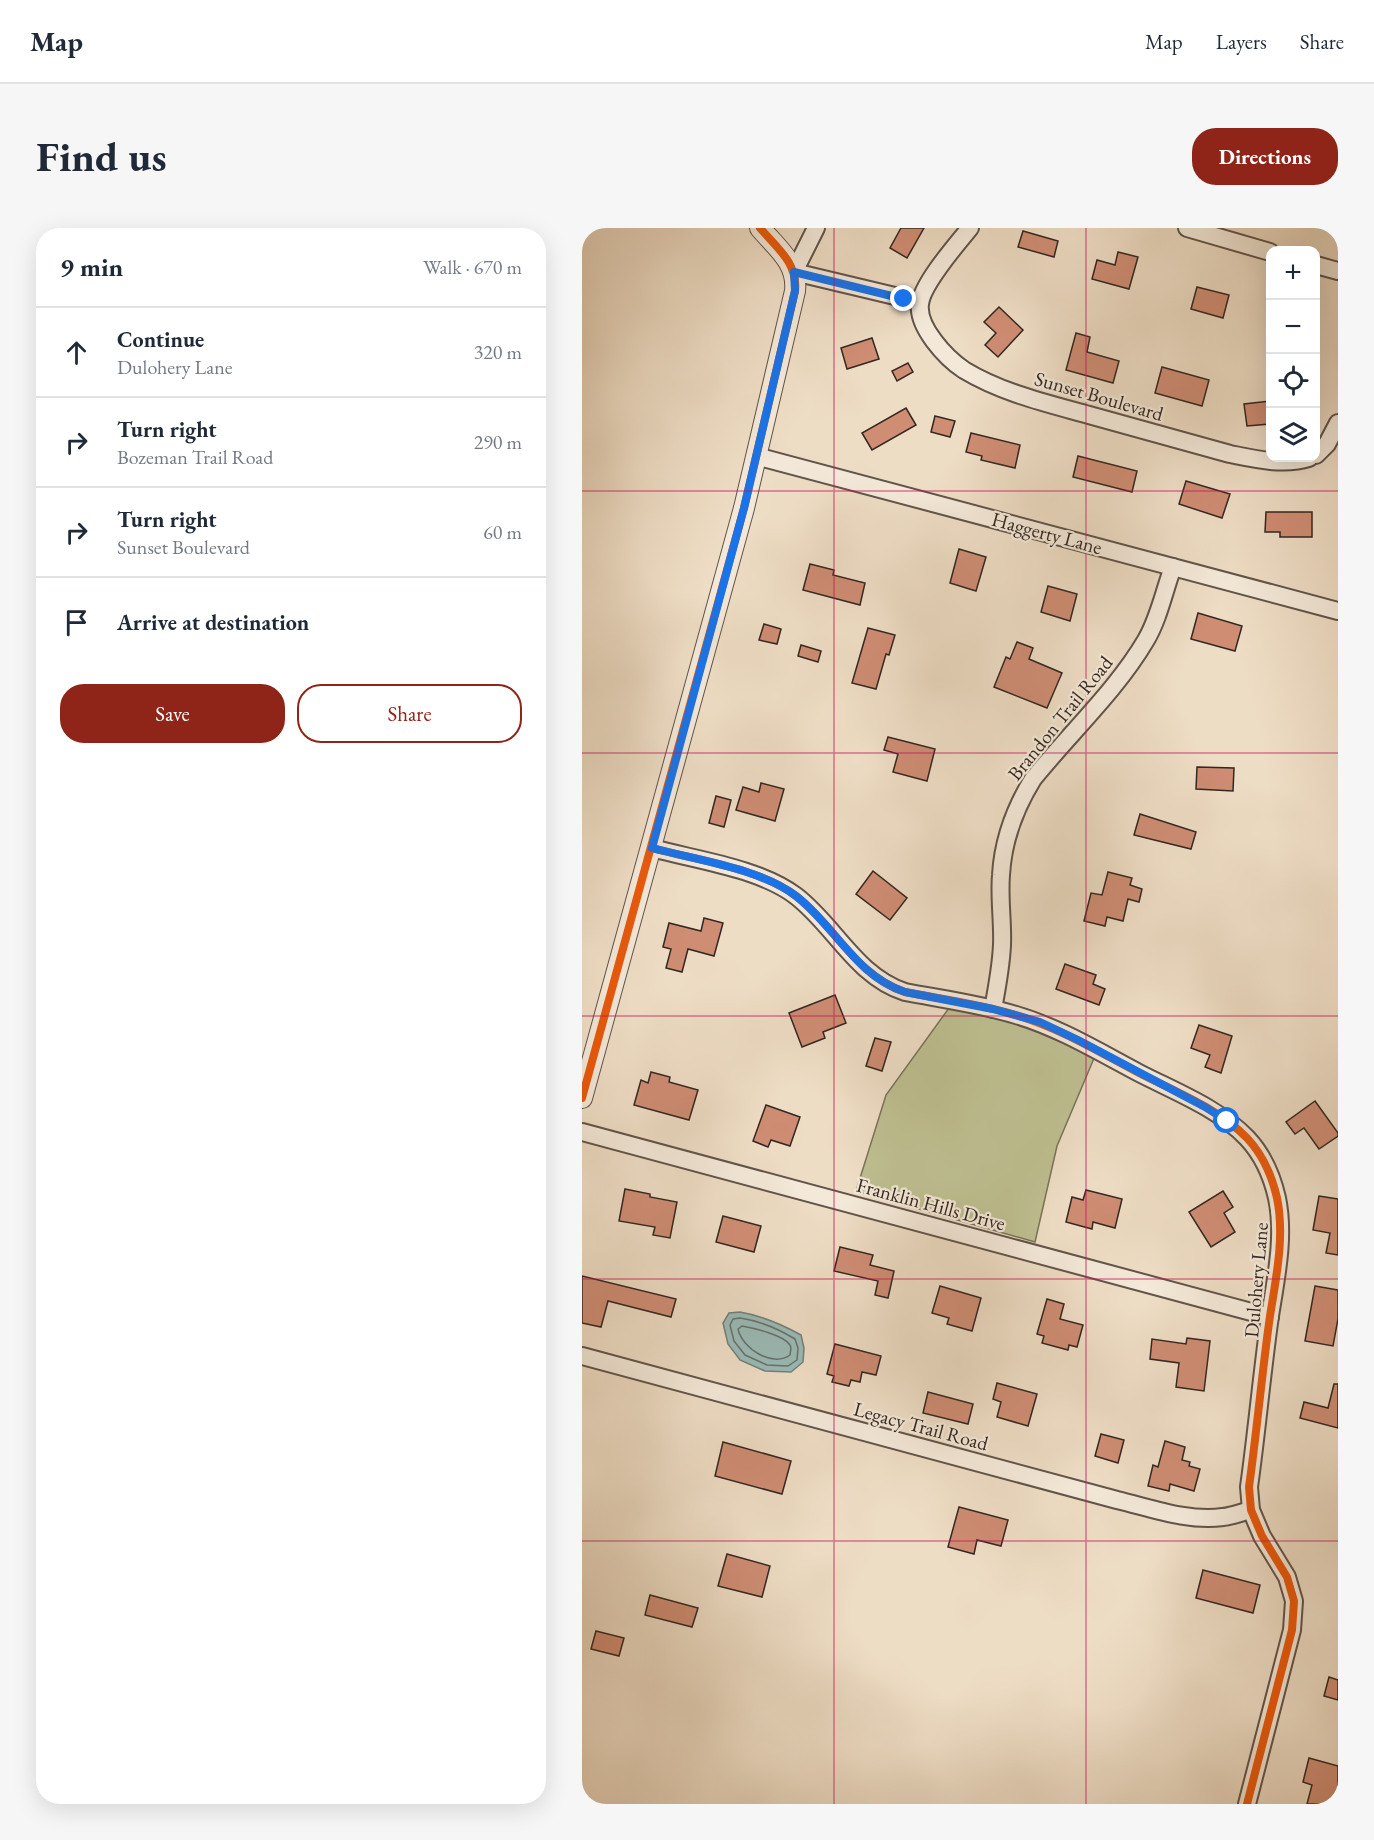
<!DOCTYPE html>
<html lang="en">
<head>
<meta charset="utf-8">
<style>
	:root { --surface:#fff; --page:#f6f6f7; --text:#1f2937; --muted:#747a83; --line:#e0e1e3; --accent:#8f2418 }
	body { margin:0; font-family:"EB Garamond",serif; background:var(--page); color:var(--text) }
	.controls { position:absolute; right:18px; top:18px; display:grid; overflow:hidden; border-radius:12px; box-shadow:0 6px 24px #0002 }
	.controls button { width:54px; height:54px; display:grid; place-items:center; padding:0; border:0; border-bottom:2px solid var(--line); background:var(--surface); color:var(--text); font:30px sans-serif }
	.stop { position:absolute; width:18px; height:18px; margin:-14px; border:4px solid #1a73e8; border-radius:50%; background:#fff }
	.stop.end { background:#1a73e8; border-color:#fff; box-shadow:0 2px 6px #0008 }
	.list { margin:0; padding:0; list-style:none }
	h2 { display:flex; justify-content:space-between; align-items:center; height:78px; margin:0; padding:0 24px; font-size:26px }
	h2 small { font-size:20px; font-weight:400; color:var(--muted) }
	.list li { display:grid; grid-template-columns:39px 1fr auto; gap:18px; align-items:center; box-sizing:border-box; height:90px; padding:0 24px; border-top:2px solid var(--line) }
	.list b { display:block; font-size:22px; white-space:nowrap }
	.list p { margin:0; font-size:20px; white-space:nowrap; color:var(--muted) }
	.list em { font-size:20px; font-style:normal; color:var(--muted) }
	.actions { display:flex; gap:12px; padding:18px 24px }
	.actions a { flex:1; padding:14px 0; border:2px solid var(--accent); border-radius:24px; text-align:center; font-size:21px; color:var(--accent) }
	.actions .main { background:var(--accent); color:#fff }
	.icon { flex:none; width:33px; height:33px; fill:none; stroke:currentColor; stroke-width:2; stroke-linecap:round; stroke-linejoin:round }
	.map { position:relative; flex:none; width:756px; height:1576px; overflow:hidden; border-radius:24px }
	header { display:flex; align-items:center; gap:36px; box-sizing:border-box; height:84px; padding:0 30px; background:var(--surface); border-bottom:2px solid var(--line) }
	header strong { font-size:28px }
	nav { display:flex; gap:33px; margin-inline-start:auto; font-size:21px }
	.intro { display:flex; align-items:center; justify-content:space-between; box-sizing:border-box; height:144px; padding:0 36px }
	h1 { margin:0; font-size:42px }
	.button { padding:15px 27px; border-radius:24px; background:var(--accent); color:#fff; font-size:21px; font-weight:700 }
	main { display:flex; gap:36px; padding:0 36px }
	aside { flex:1; background:var(--surface); border-radius:24px; box-shadow:0 6px 24px #0002 }
	.map>svg:first-child { display:block }
</style>
</head>
<body>
<header>
<strong>Map</strong>
<nav><a>Map</a><a>Layers</a><a>Share</a></nav>
</header>
<div class="intro"><h1>Find us</h1><a class="button">Directions</a></div>
<main>
<aside>
<h2>9 min<small>Walk · 670 m</small></h2>
<ul class="list">
<li><svg class="icon" aria-label="ahead" viewBox="0 0 24 24"><path d="M12 20V5M6 11l6-6 6 6"/></svg><div><b>Continue</b><p>Dulohery Lane</p></div><em>320 m</em></li>
<li><svg class="icon" aria-label="right" viewBox="0 0 24 24"><path d="M7 20v-9h11M14 6l5 5-5 5"/></svg><div><b>Turn right</b><p>Bozeman Trail Road</p></div><em>290 m</em></li>
<li><svg class="icon" aria-label="right" viewBox="0 0 24 24"><path d="M7 20v-9h11M14 6l5 5-5 5"/></svg><div><b>Turn right</b><p>Sunset Boulevard</p></div><em>60 m</em></li>
<li><svg class="icon" aria-label="arrive" viewBox="0 0 24 24"><path d="M6 21V4h12l-3 4 3 4H6"/></svg><div><b>Arrive at destination</b></div></li>
</ul>
<div class="actions"><a class="main">Save</a><a>Share</a></div>
</aside>
<div class="map">
<svg width="756" height="1576" viewBox="0 0 756 1576">
	<rect width="100%" height="100%" fill="#eeddc5"/>
	<filter id="stains"><feTurbulence type="fractalNoise" baseFrequency=".00333" numOctaves="4"/><feColorMatrix values="0 0 0 0 .2 0 0 0 0 .09 0 0 0 0 .02 0 0 0 .5 -.17"/></filter>
	<radialGradient id="worn" r=".72"><stop offset=".6" stop-color="#630" stop-opacity="0"/><stop offset="1" stop-color="#630" stop-opacity=".3"/></radialGradient>
	<path fill="#bebf91" stroke="#787359" stroke-width="1.5" d="M367,780l72,16 74,32 -38,90 -22,96 -179,-51 30,-96z"/>
	<path fill="#9abbb8" stroke="#70807c" stroke-width="1.5" d="M158,1084c23,4 41,12 61,23l3,13 -1,14 -12,10 -26,-1 -25,-11 -12,-16 -5,-21 6,-10z"/>
	<g fill="none" stroke-linecap="round" stroke-linejoin="round">
		<g stroke="#66716c" stroke-width="1.5">
			<path d="M158,1090c20,3 37,10 55,21l3,9 -1,12 -9,6 -21,-1 -22,-10 -11,-14 -4,-16 3,-6z"/>
			<path d="M160,1098c11,2 42,9 48,19 2,3 0,7 0,10 -18,13 -48,-7 -52,-26z"/>
		</g>
	</g>
	<g fill="#cf8d74" stroke="#322721" stroke-width="1.5">
		<path d="M319,0h23l-17,30 -17,-10z"/>
		<path d="M441,3l35,10 -4,16 -36,-10z"/>
		<path d="M536,24l20,5 -9,32 -37,-10 5,-19 18,5z"/>
		<path d="M615,59l32,8 -6,23 -32,-9z"/>
		<path d="M417,79l24,23 -25,27 -13,-12 11,-12 -12,-11z"/>
		<path d="M494,105l14,4 -3,15 32,9 -6,22 -47,-13z"/>
		<path d="M290,110l7,21 -32,10 -6,-21z"/>
		<path d="M326,135l5,9 -16,9 -5,-10z"/>
		<path d="M580,139l47,13 -7,26 -47,-13z"/>
		<path d="M688,173v23l-23,2 -3,-22z"/>
		<path d="M324,180l10,17 -44,25 -10,-17z"/>
		<path d="M353,188l20,5 -5,16 -19,-5z"/>
		<path d="M389,205l49,12 -5,23 -34,-8 1,-4 -16,-4z"/>
		<path d="M496,228l59,15 -5,21 -59,-15z"/>
		<path d="M604,253l44,13 -8,24 -43,-14z"/>
		<path d="M684,284h46v25h-32v-5h-15z"/>
		<path d="M377,321l27,8 -10,34 -26,-8z"/>
		<path d="M228,336l24,6 -1,5 32,8 -5,22 -57,-15z"/>
		<path d="M466,358l29,8 -7,27 -29,-9z"/>
		<path d="M616,385l44,13 -7,25 -44,-12z"/>
		<path d="M182,396l17,5 -4,15 -18,-4z"/>
		<path d="M286,400l27,7 -6,20 -3,-1 -10,35 -24,-6z"/>
		<path d="M435,414l16,6 -4,11 33,14 -15,35 -53,-21 12,-30 4,2z"/>
		<path d="M219,417l20,6 -3,11 -20,-6z"/>
		<path d="M306,509l47,12 -8,32 -34,-9 5,-18 -14,-4z"/>
		<path d="M615,539l37,1 -1,23 -37,-2z"/>
		<path d="M179,555l23,6 -9,32 -39,-11 7,-23 16,5z"/>
		<path d="M134,568l15,4 -7,27 -15,-4z"/>
		<path d="M558,586l56,18 -5,17 -57,-14z"/>
		<path d="M291,643l34,27 -17,22 -34,-26z"/>
		<path d="M526,644l24,6 -2,7 12,4 -3,13 -11,-3 -5,22 -16,-4 -2,9 -21,-5 7,-28 11,2z"/>
		<path d="M122,690l19,5 -9,33 -26,-7 -6,23 -16,-4 5,-19 -8,-2 6,-24 32,8z"/>
		<path d="M483,736l31,11 -3,9 12,5 -6,16 -43,-16z"/>
		<path d="M253,767l11,28 -23,9 2,6 -23,9 -13,-34z"/>
		<path d="M617,797l33,11 -11,37 -16,-6 5,-12 -19,-7z"/>
		<path d="M293,810l16,4 -9,29 -16,-5z"/>
		<path d="M69,844l19,5 -1,5 29,8 -9,30 -55,-15 7,-25 7,3z"/>
		<path d="M733,873l23,32v3l-19,13 -15,-21 -9,6 -9,-12z"/>
		<path d="M184,877l34,12 -10,29 -19,-6 -3,7 -15,-6z"/>
		<path d="M43,961l25,5v3l27,5 -7,36 -17,-3 2,-8 -36,-6z"/>
		<path d="M504,962l36,9 -7,29 -22,-6 -1,7 -26,-7 6,-25 11,3z"/>
		<path d="M641,963l10,16 -9,6 11,19 -24,15 -22,-35z"/>
		<path d="M737,968l19,3v56l-12,-2 4,-20 -17,-3z"/>
		<path d="M141,988l38,10 -7,26 -38,-10z"/>
		<path d="M258,1019l33,8 -3,10 24,6 -6,27 -13,-3 3,-14 -44,-10z"/>
		<path d="M0,1048l94,23 -5,18 -63,-16 -7,26 -19,-4z"/>
		<path d="M358,1058l41,12 -9,33 -25,-7 2,-6 -17,-5z"/>
		<path d="M733,1058l23,4v29l-5,27 -28,-5z"/>
		<path d="M465,1071l17,5 -4,15 23,6 -6,22 -8,-2 -1,5 -26,-7 2,-7 -7,-2z"/>
		<path d="M605,1110l23,3 -6,50 -28,-4 3,-24 -29,-4 2,-20 34,5z"/>
		<path d="M253,1116l46,12 -5,19 -14,-3 -2,10 -9,-2 -2,6 -17,-4 2,-6 -7,-2z"/>
		<path d="M415,1155l40,11 -9,32 -31,-9 4,-15 -8,-3z"/>
		<path d="M752,1156h4v44l-38,-10 4,-16 24,6z"/>
		<path d="M346,1164l45,12 -5,20 -45,-11z"/>
		<path d="M519,1206l23,6 -6,23 -23,-7z"/>
		<path d="M583,1213l20,6 -3,13 8,2 -1,4 11,3 -6,22 -24,-7 -1,7 -21,-5 5,-21 5,2z"/>
		<path d="M141,1214l68,19 -9,33 -67,-18z"/>
		<path d="M377,1279l49,13 -7,26 -24,-6 -3,14 -26,-7z"/>
		<path d="M145,1326l43,12 -8,31 -44,-11z"/>
		<path d="M621,1342l57,15 -7,28 -57,-15z"/>
		<path d="M68,1367l48,13 -6,19 -47,-12z"/>
		<path d="M14,1403l28,7 -5,18 -28,-7z"/>
		<path d="M747,1449l9,3v20l-14,-4z"/>
		<path d="M727,1530l29,8v38h-31l5,-19 -9,-3z"/>
	</g>
	<g fill="none" stroke-linecap="round" stroke-linejoin="round">
		<g stroke="#61544a" stroke-width="20">
			<g id="minor">
				<path d="M234,0l-22,44 126,30"/>
				<path d="M388,0c-14,17 -48,56 -50,76 -3,23 26,54 44,66 38,23 82,33 125,45 47,13 94,26 141,39 25,5 54,12 79,4"/>
				<path d="M605,0l83,24"/>
				<path d="M734,37l22,6"/>
				<path d="M734,227l11,-11 11,-21"/>
				<path d="M174,228l582,155"/>
				<path d="M70,620c44,12 107,20 144,48 39,30 60,80 109,96 37,7 75,12 111,23 44,13 83,37 123,58 37,19 79,35 108,65 16,17 25,38 30,60 8,38 -1,80 -7,118 -8,56 -13,114 -21,171l2,23 11,26 25,41 7,24 -2,29 -45,174"/>
				<path d="M411,781c4,-21 8,-42 9,-64 1,-23 -3,-47 -1,-70 2,-34 14,-67 32,-96 37,-46 83,-88 113,-139 13,-22 18,-49 27,-73"/>
				<path d="M0,904l688,185"/>
				<path d="M0,1128l535,144c34,8 71,22 106,17 10,-1 19,-5 28,-7"/>
			</g>
		</g>
		<g stroke="#61544a" stroke-width="22">
			<path id="tertiary" d="M0,870l162,-590 51,-217c3,-28 -18,-43 -35,-63"/>
		</g>
		<use href="#minor" stroke="#f4e9d9" stroke-width="16"/>
		<use href="#tertiary" stroke="#f4e9d9" stroke-width="20"/>
		<g stroke="#f4e9d9" stroke-width="11">
			<g id="cycleway">
				<path d="M70,620c44,12 107,20 144,48 39,30 60,80 109,96 37,7 75,12 111,23 44,13 83,37 123,58 37,19 79,35 108,65 16,17 25,38 30,60 8,38 -1,80 -7,118 -8,56 -13,114 -21,171l2,23 11,26 25,41 7,24 -2,29 -45,174"/>
				<path d="M0,870l162,-590 51,-217c3,-28 -18,-43 -35,-63"/>
			</g>
		</g>
		<use href="#cycleway" stroke="#e8590c" stroke-width="8"/>
	</g>
	<g fill="none" stroke-linecap="round" stroke-linejoin="round">
		<path stroke="#1a73e8" stroke-width="8" d="M322,71l-110,-27 1,19 -51,217 -92,340c44,12 107,20 144,48 39,30 60,80 109,96l88,17 47,13 38,18 127,67 22,14"/>
	</g>
	<path fill="none" stroke="#c2185b" stroke-width="1.5" stroke-opacity="0.55" d="M252,0v1576M504,0v1576M0,263h756M0,525h756M0,788h756M0,1051h756M0,1313h756"/>
	<g text-anchor="middle" dominant-baseline="central" stroke-width="4.5" stroke-linejoin="round" paint-order="stroke">
		<g font-size="20" fill="#322721" stroke="#f4e9d9">
			<text transform="translate(517 168) rotate(16)">Sunset Boulevard</text>
			<text transform="translate(465 305) rotate(15)">Haggerty Lane</text>
			<text transform="translate(478 490) rotate(-51)">Brandon Trail Road</text>
			<text transform="translate(349 976) rotate(15)">Franklin Hills Drive</text>
			<text transform="translate(674 1052) rotate(-85)">Dulohery Lane</text>
			<text transform="translate(339 1198) rotate(15)">Legacy Trail Road</text>
		</g>
	</g>
	<rect width="100%" height="100%" filter="url(#stains)"/>
	<rect width="100%" height="100%" fill="url(#worn)"/>
</svg>
<div class="controls">
<button>+</button>
<button>−</button>
<button><svg class="icon" aria-label="locate" viewBox="0 0 24 24"><circle cx="12" cy="12" r="6"/><path d="M12 2v4M12 18v4M2 12h4M18 12h4"/></svg></button>
<button><svg class="icon" aria-label="layers" viewBox="0 0 24 24"><path d="M12 4l9 5-9 5-9-5zM3 14l9 5 9-5"/></svg></button>
</div>
<div class="stop" style="left:645px;top:893px"></div>
<div class="stop end" style="left:322px;top:71px"></div>
</div>
</main>
</body>
</html>
